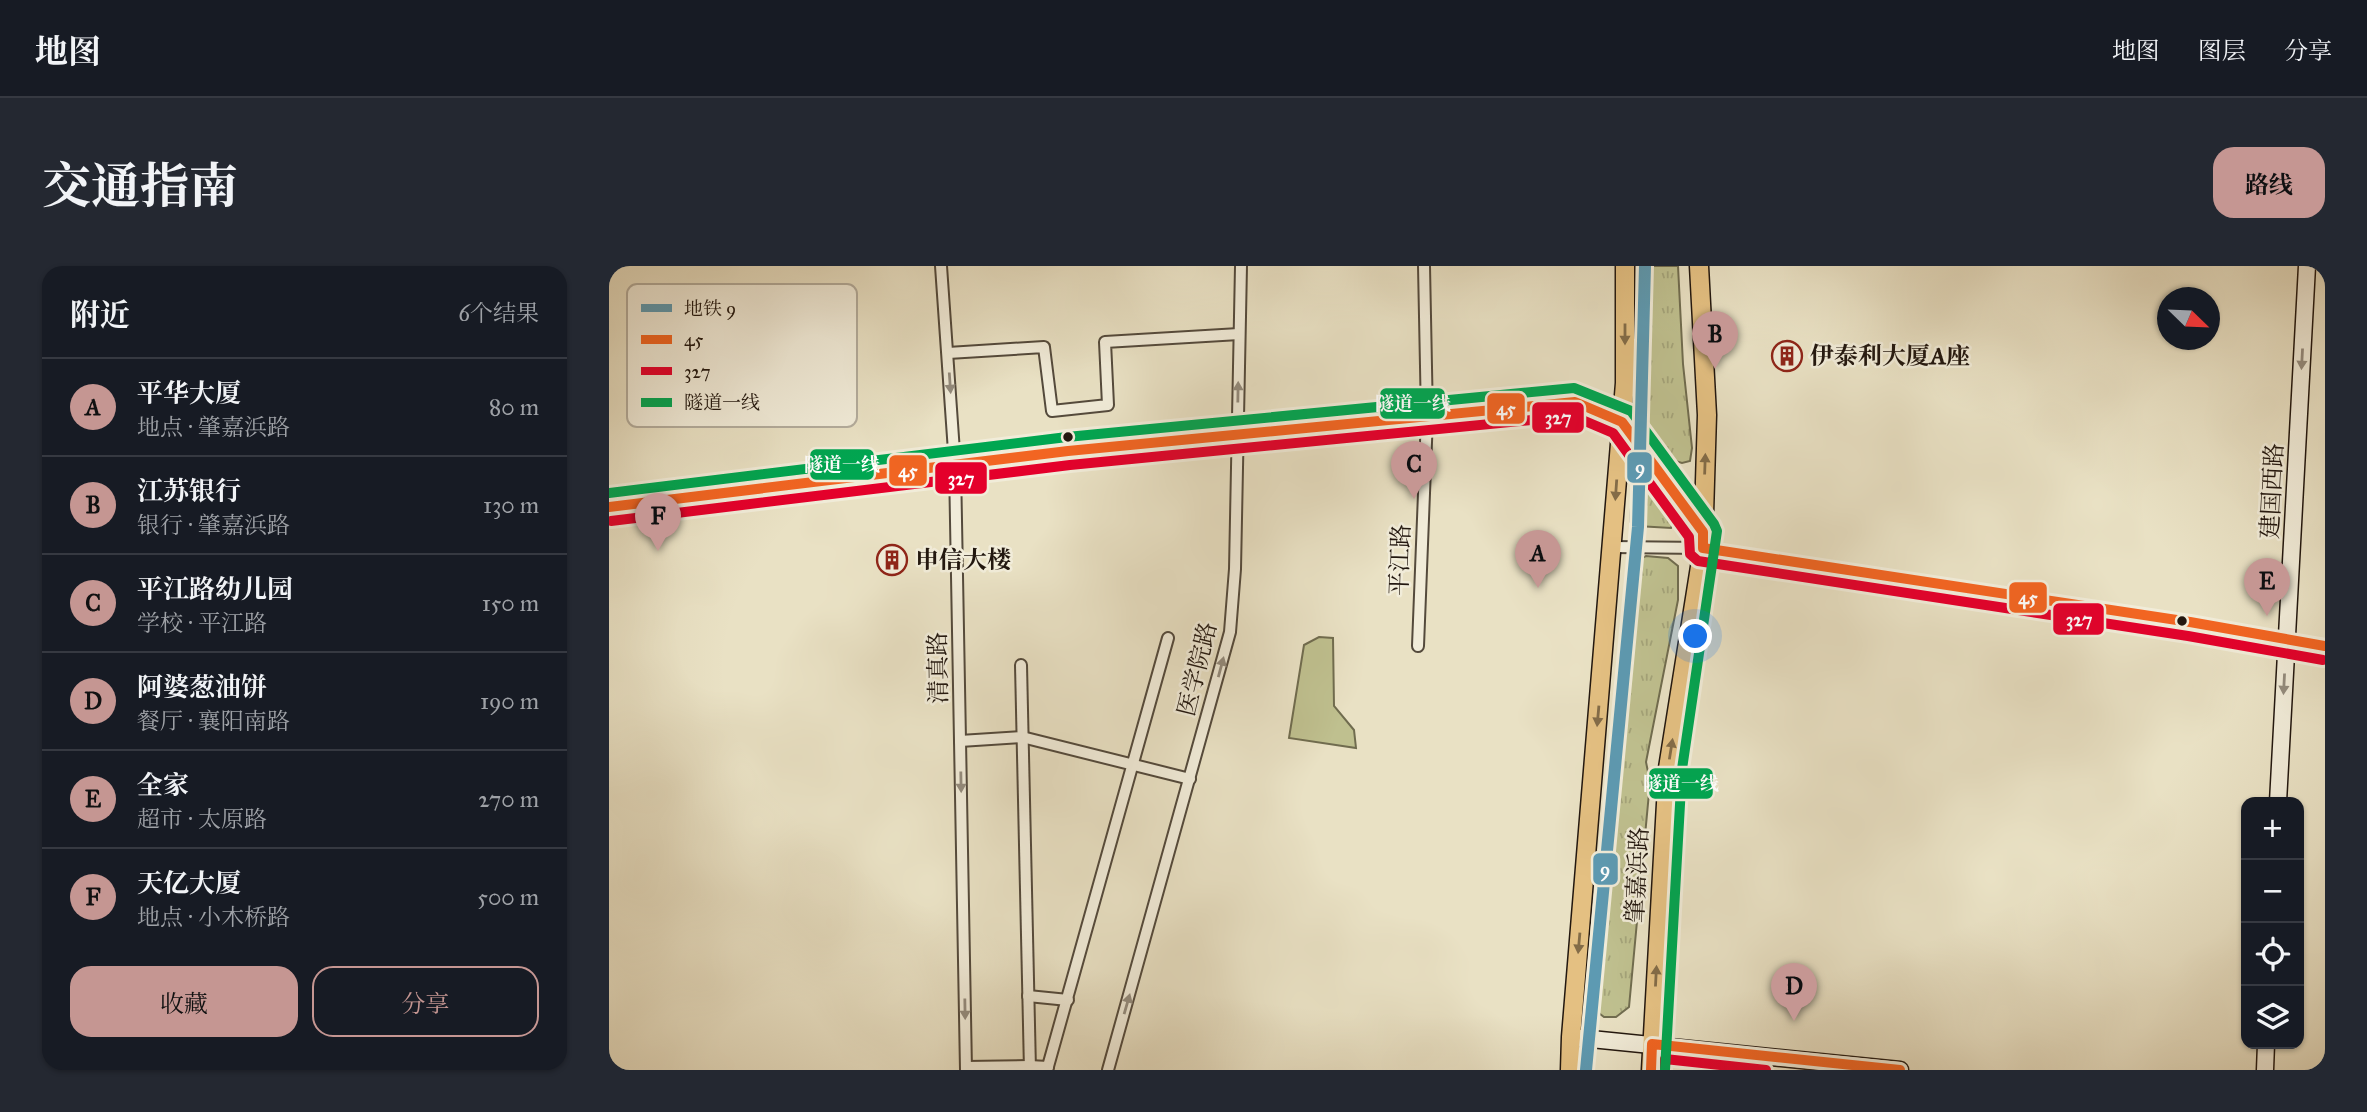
<!DOCTYPE html>
<html lang="zh">
<head>
<meta charset="utf-8">
<style>
	:root { --surface:#171b24; --page:#242831; --text:#f1f3f6; --muted:#9ea1a6; --line:#363941; --accent:#c59692 }
	body { margin:0; font-family:"IM FELL Great Primer","Noto Serif SC",serif; background:var(--page); color:var(--text) }
	.controls { position:absolute; right:21px; bottom:21px; display:grid; overflow:hidden; border-radius:14px; box-shadow:0 2px 5px #0004 }
	.controls button { width:63px; height:63px; display:grid; place-items:center; padding:0; border:0; border-bottom:2px solid var(--line); background:var(--surface); color:var(--text); font:35px sans-serif }
	.compass { position:absolute; left:1548px; top:21px; width:63px; height:63px; border-radius:50%; background:var(--surface); box-shadow:0 2px 5px #0004; rotate:113deg }
	.you { position:absolute; left:1087px; top:371px; width:24px; height:24px; margin:-18px; border:5px solid #fff; border-radius:50%; background:#1a73e8; box-shadow:0 0 0 10px #1a73e833 }
	.badge { display:grid; place-items:center; width:46px; height:46px; border-radius:50%; background:var(--accent); color:#111; font-size:23px; font-weight:700 }
	.pin { position:absolute; translate:-50% -58px; filter:drop-shadow(0 2px 4px #0008) }
	.pin::after { content:''; position:absolute; top:37px; width:24px; height:21px; background:inherit; clip-path:polygon(0 0,100% 0,50% 100%) }
	.list { margin:0; padding:0; list-style:none }
	h2 { display:flex; justify-content:space-between; align-items:center; height:91px; margin:0; padding:0 28px; font-size:30px }
	h2 small { font-size:23px; font-weight:400; color:var(--muted) }
	.list li { display:grid; grid-template-columns:46px 1fr auto; gap:21px; align-items:center; box-sizing:border-box; height:98px; padding:0 28px; border-top:2px solid var(--line) }
	.list b { display:block; font-size:26px; white-space:nowrap }
	.list p { margin:0; font-size:23px; white-space:nowrap; color:var(--muted) }
	.list em { font-size:23px; font-style:normal; color:var(--muted) }
	.actions { display:flex; gap:14px; padding:21px 28px }
	.actions a { flex:1; padding:16px 0; border:2px solid var(--accent); border-radius:21px; text-align:center; font-size:24px; color:var(--accent) }
	.actions .main { background:var(--accent); color:#111 }
	.icon { flex:none; width:38px; height:38px; fill:none; stroke:currentColor; stroke-width:2; stroke-linecap:round; stroke-linejoin:round }
	.map { position:relative; flex:none; width:1716px; height:804px; overflow:hidden; border-radius:21px }
	header { display:flex; align-items:center; gap:42px; box-sizing:border-box; height:98px; padding:0 35px; background:var(--surface); border-bottom:2px solid var(--line) }
	header strong { font-size:33px }
	nav { display:flex; gap:38px; margin-inline-start:auto; font-size:24px }
	.intro { display:flex; align-items:center; justify-content:space-between; box-sizing:border-box; height:168px; padding:0 42px }
	h1 { margin:0; font-size:49px }
	.button { padding:18px 32px; border-radius:21px; background:var(--accent); color:#111; font-size:24px; font-weight:700 }
	main { display:flex; gap:42px; padding:0 42px }
	aside { flex:1; background:var(--surface); border-radius:21px; box-shadow:0 2px 5px #0004 }
	.map>svg:first-child { display:block }
</style>
</head>
<body>
<header>
<strong>地图</strong>
<nav><a>地图</a><a>图层</a><a>分享</a></nav>
</header>
<div class="intro"><h1>交通指南</h1><a class="button">路线</a></div>
<main>
<aside>
<h2>附近<small>6个结果</small></h2>
<ul class="list">
<li><span class="badge">A</span><div><b>平华大厦</b><p>地点 · 肇嘉浜路</p></div><em>80 m</em></li>
<li><span class="badge">B</span><div><b>江苏银行</b><p>银行 · 肇嘉浜路</p></div><em>130 m</em></li>
<li><span class="badge">C</span><div><b>平江路幼儿园</b><p>学校 · 平江路</p></div><em>150 m</em></li>
<li><span class="badge">D</span><div><b>阿婆葱油饼</b><p>餐厅 · 襄阳南路</p></div><em>190 m</em></li>
<li><span class="badge">E</span><div><b>全家</b><p>超市 · 太原路</p></div><em>270 m</em></li>
<li><span class="badge">F</span><div><b>天亿大厦</b><p>地点 · 小木桥路</p></div><em>500 m</em></li>
</ul>
<div class="actions"><a class="main">收藏</a><a>分享</a></div>
</aside>
<div class="map">
<svg width="1716" height="804" viewBox="0 0 1716 804">
	<defs>
		<pattern id="grass-tufts" width="24" height="20" patternUnits="userSpaceOnUse" patternTransform="scale(1.75)"><rect width="24" height="20" fill="#bfc08f"/><path d="M3 7l-1-3M5 7V3M7 7l1-3M15 17l-1-3M17 17v-4M19 17l1-3" fill="none" stroke="#a4a47a"/></pattern>
	</defs>
	<rect width="100%" height="100%" fill="#e9e1c4"/>
	<filter id="stains"><feTurbulence type="fractalNoise" baseFrequency=".00286" numOctaves="4"/><feColorMatrix values="0 0 0 0 .2 0 0 0 0 .09 0 0 0 0 .02 0 0 0 .5 -.17"/></filter>
	<radialGradient id="worn" r=".72"><stop offset=".6" stop-color="#630" stop-opacity="0"/><stop offset="1" stop-color="#630" stop-opacity=".3"/></radialGradient>
	<g fill="url(#grass-tufts)" stroke="#706c4f" stroke-width="2">
		<path d="M1031,0h38l5,98 9,84 -2,13 -8,2 -10,-3 -31,-38 -4,-26z"/>
		<path d="M1029,209l36,46 -3,7 -34,-2 -7,-4 3,-43z"/>
		<path d="M1037,290l22,2 10,8v34l-32,162 4,20 -21,225 -13,10h-12l-13,-10 34,-381 6,-63z"/>
	</g>
	<path fill="#bfc08f" stroke="#706c4f" stroke-width="2" d="M710,371l14,1 1,68 20,24 2,18 -67,-10 15,-93z"/>
	<g fill="none" stroke-linecap="round" stroke-linejoin="round">
		<g stroke="#544a3c" stroke-width="14">
			<g id="street">
				<path d="M332,0l14,200 11,604"/>
				<path d="M339,87l96,-6 8,64 56,-6 -3,-63 134,-8"/>
				<path d="M0,241l459,-56 507,-49 47,20 81,110"/>
				<path d="M1003,281l91,1 487,74 135,24"/>
				<path d="M809,380l9,-229 -3,-151"/>
				<path d="M412,399l9,405"/>
				<path d="M351,475l62,-4 168,42"/>
				<path d="M419,730l40,4"/>
				<path d="M357,801l63,-1 19,1"/>
				<path d="M438,804l121,-432"/>
				<path d="M499,804l122,-438 5,-63 6,-303"/>
			</g>
		</g>
		<g stroke="#22170f" stroke-width="19">
			<g id="secondary">
				<path d="M1669,536l29,-536"/>
				<path d="M962,771l329,33"/>
				<path d="M1656,804l1,-26"/>
			</g>
		</g>
		<g stroke="#22170f" stroke-width="21">
			<g id="primary">
				<path d="M961,804l1,-33 54,-654v-117"/>
				<path d="M1042,804l17,-302 35,-220 4,-133 -8,-149"/>
			</g>
		</g>
		<use href="#street" stroke="#f1ecd9" stroke-width="10"/>
		<use href="#secondary" stroke="#f1ecd9" stroke-width="16"/>
		<use href="#primary" stroke="#e4c082" stroke-width="18"/>
		<g stroke="#f1ecd9" stroke-width="16">
			<g id="bus-1">
				<path d="M0,241l459,-56 507,-49 47,20 81,110v16l487,74 135,24"/>
				<path d="M1042,804l1,-26 248,26"/>
			</g>
		</g>
		<g stroke="#f1ecd9" stroke-width="16">
			<g id="bus-2">
				<path d="M2,255l459,-56 503,-49 40,17 76,104 1,17 8,7 490,75 135,24"/>
				<path d="M1056,804v-11l101,11"/>
			</g>
		</g>
		<g stroke="#f1ecd9" stroke-width="16">
			<path id="bus-3" d="M0,227l458,-56 507,-49 57,23 83,113 3,7 -35,238 -17,301"/>
		</g>
		<use href="#bus-1" stroke="#f26522" stroke-width="10"/>
		<use href="#bus-2" stroke="#e4002b" stroke-width="10"/>
		<use href="#bus-3" stroke="#00a651" stroke-width="10"/>
		<g stroke="#f1ecd9" stroke-width="18">
			<path id="metro-1" d="M977,804l52,-543 7,-261"/>
		</g>
		<use href="#metro-1" stroke="#5d9ab2" stroke-width="12"/>
	</g>
	<defs><path id="oneway-solid" d="M-6-.8H1V-3.2L6.5 0L1 3.2V.8H-6Z" transform="scale(1.75)"/></defs>
	<g fill="#836c48">
		<use href="#oneway-solid" transform="translate(1016 68) rotate(90)"/>
		<use href="#oneway-solid" transform="translate(1096 198) rotate(-88)"/>
		<use href="#oneway-solid" transform="translate(1007 224) rotate(94)"/>
		<use href="#oneway-solid" transform="translate(989 450) rotate(95)"/>
		<use href="#oneway-solid" transform="translate(1062 483) rotate(-81)"/>
		<use href="#oneway-solid" transform="translate(970 677) rotate(95)"/>
		<use href="#oneway-solid" transform="translate(1047 710) rotate(-87)"/>
	</g>
	<g fill="#948c7e">
		<use href="#oneway-solid" transform="translate(1693 93) rotate(93)"/>
		<use href="#oneway-solid" transform="translate(341 117) rotate(86)"/>
		<use href="#oneway-solid" transform="translate(629 126) rotate(-89)"/>
		<use href="#oneway-solid" transform="translate(612 401) rotate(-75)"/>
		<use href="#oneway-solid" transform="translate(1675 418) rotate(93)"/>
		<use href="#oneway-solid" transform="translate(352 516) rotate(89)"/>
		<use href="#oneway-solid" transform="translate(518 738) rotate(-74)"/>
		<use href="#oneway-solid" transform="translate(356 743) rotate(89)"/>
	</g>
	<defs>
		<g id="building-ring" transform="scale(1.575)"><circle r="9.5" fill="#f1ecd9" stroke="#8f2418" stroke-width="1.5"/><path d="M-4-6H4V6H1V3H-1V6H-4ZM-2.5-4.3h1.7v1.8h-1.7ZM.8-4.3h1.7v1.8H.8ZM-2.5-1h1.7V.8h-1.7ZM.8-1h1.7V.8H.8Z" fill="#8f2418"/></g>
	</defs>
	<g fill-rule="evenodd">
		<use href="#building-ring" x="1178" y="90"/>
		<use href="#building-ring" x="283" y="294"/>
	</g>
	<g fill="#22170f" stroke="#f1ecd9" stroke-width="2.5">
		<circle cx="459" cy="171" r="6"/>
		<circle cx="1573" cy="355" r="6"/>
	</g>
	<g text-anchor="middle" dominant-baseline="central" stroke-width="5" stroke-linejoin="round" paint-order="stroke">
		<g font-size="24" font-weight="bold" fill="#22170f" stroke="#f1ecd9" text-anchor="start">
			<text x="1201" y="90">伊泰利大厦A座</text>
			<text x="306" y="294">申信大楼</text>
		</g>
		<g font-size="24" fill="#22170f" stroke="#f1ecd9">
			<text transform="translate(1663 225) rotate(-87)">建国西路</text>
			<text transform="translate(791 294) rotate(-88)">平江路</text>
			<text transform="translate(329 402) rotate(-91)">清真路</text>
			<text transform="translate(588 403) rotate(-76)">医学院路</text>
			<text transform="translate(1028 609) rotate(-87)">肇嘉浜路</text>
		</g>
	</g>
	<rect x="18" y="18" width="230" height="143" rx="10" fill="#f1ecd9" stroke="#b3ac9c" stroke-width="2"/>
	<rect x="32" y="38" width="31" height="8" fill="#5d9ab2"/>
	<rect x="32" y="69" width="31" height="9" fill="#f26522"/>
	<rect x="32" y="101" width="31" height="8" fill="#e4002b"/>
	<rect x="32" y="132" width="31" height="9" fill="#00a651"/>
	<g font-size="19" fill="#22170f">
		<text x="75" y="49">地铁 9</text>
		<text x="75" y="80">45</text>
		<text x="75" y="112">327</text>
		<text x="75" y="143">隧道一线</text>
	</g>
	<g stroke="#f1ecd9" stroke-width="2.5">
		<rect x="770" y="121" width="67" height="33" rx="7" fill="#00a651"/>
		<rect x="877" y="126" width="40" height="33" rx="7" fill="#f26522"/>
		<rect x="922" y="135" width="54" height="33" rx="7" fill="#e4002b"/>
		<rect x="200" y="182" width="66" height="33" rx="7" fill="#00a651"/>
		<rect x="1017" y="185" width="27" height="33" rx="7" fill="#5d9ab2"/>
		<rect x="279" y="188" width="40" height="33" rx="7" fill="#f26522"/>
		<rect x="325" y="195" width="54" height="34" rx="7" fill="#e4002b"/>
		<rect x="1399" y="315" width="40" height="33" rx="7" fill="#f26522"/>
		<rect x="1443" y="336" width="53" height="34" rx="7" fill="#e4002b"/>
		<rect x="1039" y="501" width="66" height="33" rx="7" fill="#00a651"/>
		<rect x="983" y="586" width="27" height="34" rx="7" fill="#5d9ab2"/>
	</g>
	<g font-size="19" text-anchor="middle" font-weight="bold" fill="#fff">
		<text x="804" y="144">隧道一线</text>
		<text x="897" y="149">45</text>
		<text x="949" y="158">327</text>
		<text x="233" y="205">隧道一线</text>
		<text x="1031" y="208">9</text>
		<text x="299" y="211">45</text>
		<text x="352" y="219">327</text>
		<text x="1419" y="338">45</text>
		<text x="1470" y="360">327</text>
		<text x="1072" y="524">隧道一线</text>
		<text x="996" y="610">9</text>
	</g>
	<rect width="100%" height="100%" filter="url(#stains)"/>
	<rect width="100%" height="100%" fill="url(#worn)"/>
</svg>
<div class="controls">
<button>+</button>
<button>−</button>
<button><svg class="icon" aria-label="locate" viewBox="0 0 24 24"><circle cx="12" cy="12" r="6"/><path d="M12 2v4M12 18v4M2 12h4M18 12h4"/></svg></button>
<button><svg class="icon" aria-label="layers" viewBox="0 0 24 24"><path d="M12 4l9 5-9 5-9-5zM3 14l9 5 9-5"/></svg></button>
</div>
<svg class="compass" viewBox="-18 -18 36 36"><path d="M0-13l5 13h-10z" fill="#e53935"/><path d="M0 13l5-13h-10z" fill="#9ea1a6"/></svg>
<div class="you"></div>
<div class="pin badge" style="left:929px;top:322px">A</div>
<div class="pin badge" style="left:1106px;top:103px">B</div>
<div class="pin badge" style="left:805px;top:233px">C</div>
<div class="pin badge" style="left:1185px;top:755px">D</div>
<div class="pin badge" style="left:1658px;top:350px">E</div>
<div class="pin badge" style="left:49px;top:285px">F</div>
</div>
</main>
</body>
</html>
